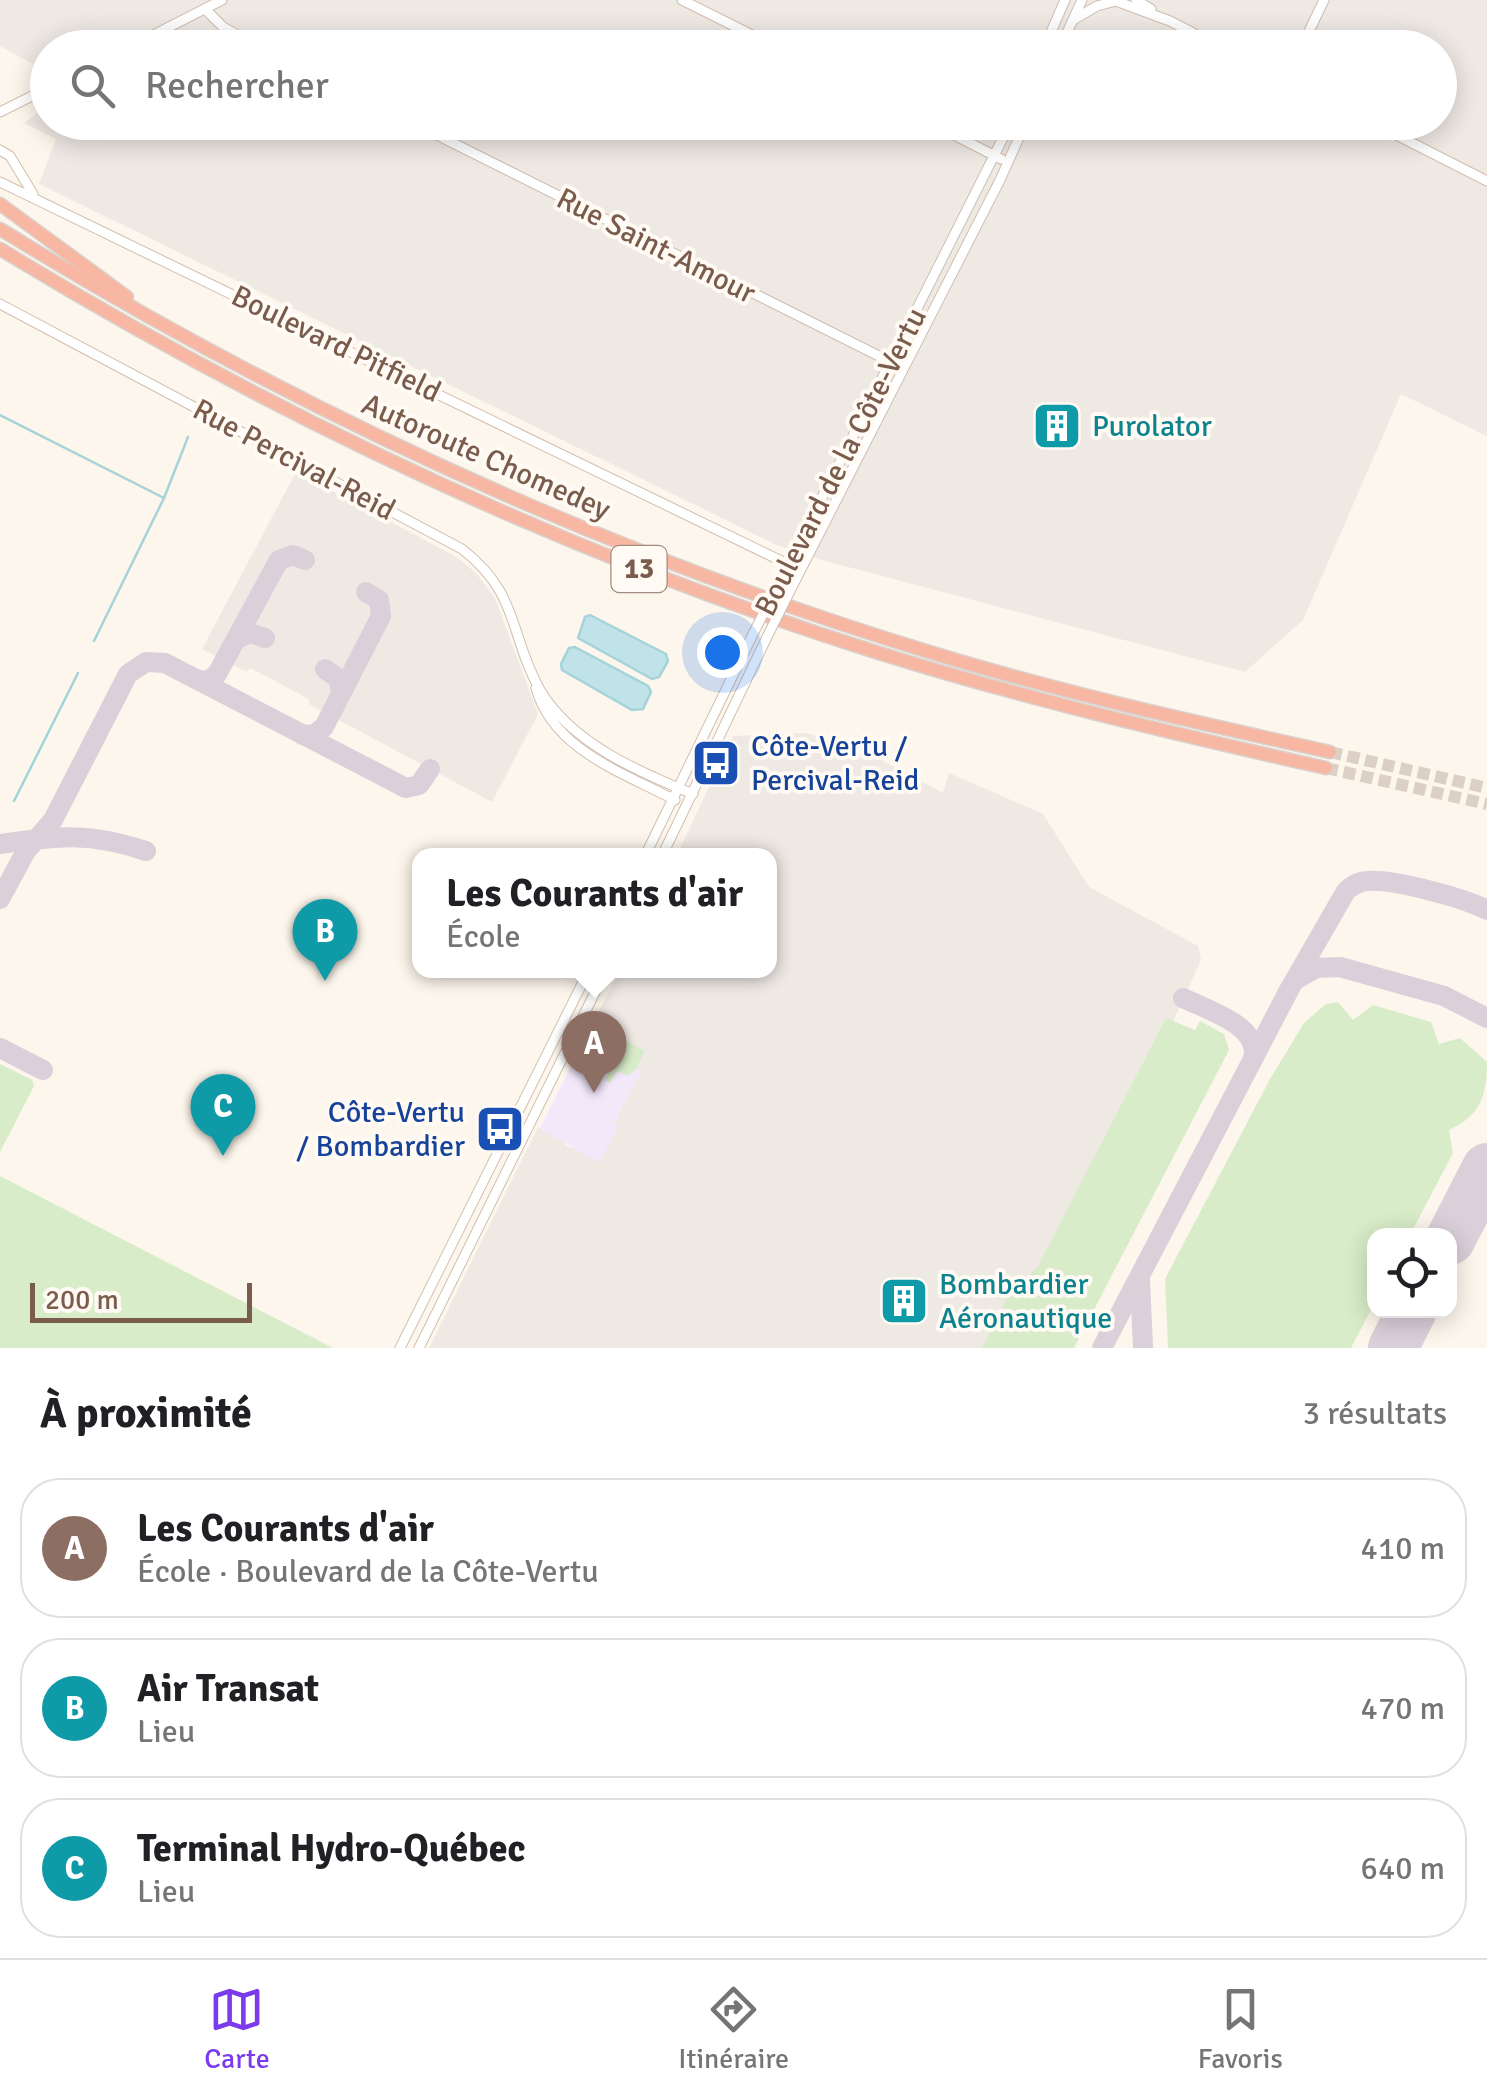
<!DOCTYPE html>
<html lang="fr">
<head>
<meta charset="utf-8">
<style>
	:root { --surface:#fff; --page:#f6f6f6; --text:#202124; --muted:#757577; --line:#e0e0e0; --accent:#7c3aed }
	body { margin:0; font-family:Signika,sans-serif; background:var(--page); color:var(--text) }
	.controls { position:absolute; right:30px; bottom:30px; display:grid; overflow:hidden; border-radius:20px; box-shadow:0 5px 25px #0003 }
	.controls button { width:90px; height:90px; display:grid; place-items:center; padding:0; border:0; border-bottom:2px solid var(--line); background:var(--surface); color:var(--text); font:50px sans-serif }
	.scale { position:absolute; left:30px; bottom:25px; width:222px; box-sizing:border-box; padding-left:10px; border:5px solid #7a5c4d; border-top:0; font-size:28px; line-height:35px; white-space:nowrap; color:#7a5c4d; -webkit-text-stroke:8px #fffaf3; paint-order:stroke }
	.you { position:absolute; left:722px; top:652px; width:35px; height:35px; margin:-25px; border:8px solid #fff; border-radius:50%; background:#1a73e8; box-shadow:0 0 0 15px #1a73e833 }
	.badge { display:grid; place-items:center; width:65px; height:65px; border-radius:50%; background:var(--accent); color:#fff; font-size:32px; font-weight:700 }
	.pin { position:absolute; translate:-50% -82px; filter:drop-shadow(0 2px 5px #0008) }
	.pin::after { content:''; position:absolute; top:52px; width:35px; height:30px; background:inherit; clip-path:polygon(0 0,100% 0,50% 100%) }
	.popup { position:absolute; left:412px; top:848px; width:365px; height:130px; box-sizing:border-box; display:grid; place-content:center; border-radius:20px; background:var(--surface); filter:drop-shadow(0 2px 8px #0005); font-size:32px; white-space:nowrap; color:var(--muted) }
	.popup b { font-size:38px; color:var(--text) }
	.popup::after { content:''; position:absolute; left:50%; top:100%; margin-left:-20px; border:20px solid transparent; border-top-color:var(--surface) }
	.list { margin:0; padding:0; list-style:none }
	h2 { display:flex; justify-content:space-between; align-items:center; height:130px; margin:0; padding:0 40px; font-size:42px }
	h2 small { font-size:32px; font-weight:400; color:var(--muted) }
	.list li { display:grid; grid-template-columns:65px 1fr auto; gap:30px; align-items:center; box-sizing:border-box; height:140px; margin:0 20px 20px; padding:0 20px; border:2px solid var(--line); border-radius:40px }
	.list b { display:block; font-size:38px; white-space:nowrap }
	.list p { margin:0; font-size:32px; white-space:nowrap; color:var(--muted) }
	.list em { font-size:32px; font-style:normal; color:var(--muted) }
	.icon { flex:none; width:55px; height:55px; fill:none; stroke:currentColor; stroke-width:2; stroke-linecap:round; stroke-linejoin:round }
	.map { position:relative; flex:none; width:1487px; height:1348px; overflow:hidden }
	.search { position:absolute; background:var(--surface); box-shadow:0 5px 25px #0003; left:30px; right:30px; top:30px; height:110px; display:flex; align-items:center; gap:25px; box-sizing:border-box; padding:0 35px; border-radius:55px; color:var(--muted); font-size:38px }
	.sheet { height:610px; background:var(--surface) }
	nav { display:flex; justify-content:space-around; align-items:center; box-sizing:border-box; height:140px; border-top:2px solid var(--line); background:var(--surface); font-size:28px; color:var(--muted) }
	nav a { display:grid; justify-items:center; gap:5px }
	nav .on { color:var(--accent) }
	.map>svg:first-child { display:block }
</style>
</head>
<body>
<div class="map">
<svg width="1487" height="1348" viewBox="0 0 1487 1348">
	<rect width="100%" height="100%" fill="#fdf6ec"/>
	<g fill="#efe9e4">
		<path d="M0,0h1487v436l-86,-42 -98,226 -58,52 -427,-113 -41,-14 -738,-361 17,-45 -32,-16 23,-17 1,16h1392v-74h-1392l-1,24 -47,-26z"/>
		<path d="M296,472l159,84 21,17 19,25 43,116 -46,88 -183,-98v-5l-59,-31 -3,4 -45,-23z"/>
		<path d="M805,733l21,5 -1,4 24,14 19,-3 75,40 6,-20 94,41 46,73 109,59 3,14 -27,59 -167,329h-578l109,-221 26,13 1,5 10,4 43,-24 -4,-2 26,-51 -4,-3 9,-18 -52,-29 27,-51 149,-1v-114l-92,-1 56,-119z"/>
	</g>
	<path fill="#f3e8fa" d="M593,1022l52,29 -9,18 5,3 -27,50 5,3 -20,38 -59,-35z"/>
	<g fill="#d8ecc9">
		<path d="M1338,1002l15,18 20,-15 58,17 8,22 21,-6 27,24c0,34 -7,54 -38,68l4,23 -43,82 -36,1v68l-23,44h-183l-3,-69 105,-200 34,-56 22,-19z"/>
		<path d="M1166,1018l29,12 5,-9 24,13 5,16 -155,298h-92l32,-64 13,-6 11,-12z"/>
		<path d="M612,1033l33,18 -9,18 -8,7 -11,-5 -7,12 -5,-3 7,-15 -12,-6 -7,7z"/>
		<path d="M0,1064l32,16 2,6 -34,66z"/>
		<path d="M0,1176l333,172h-333z"/>
	</g>
	<g fill="#bfe3e8" stroke="#a5d3da" stroke-width="2.5">
		<path d="M590,615l76,39 2,7 -9,16 -7,2 -74,-41 7,-21z"/>
		<path d="M575,647l73,39 3,6 -8,17 -11,1 -70,-40 -1,-6 8,-16z"/>
	</g>
	<g fill="none" stroke-linecap="round" stroke-linejoin="round">
		<g stroke="#a5d3da" stroke-width="2.5">
			<path d="M0,415l164,83"/>
			<path d="M94,641l70,-143 24,-61"/>
			<path d="M14,801l64,-128"/>
		</g>
		<g stroke="#dbcfda" stroke-width="20">
			<path d="M237,639l13,-6 15,5"/>
			<path d="M325,669l14,10 2,14"/>
			<path d="M198,680l10,1 9,-7 62,-114 14,-5 12,5"/>
			<path d="M303,735l12,-1 9,-7 57,-111 -2,-16 -13,-8"/>
			<path d="M0,844c59,-8 89,-12 146,7"/>
			<path d="M0,899l26,-48 27,-31 75,-146 18,-12 19,1 241,125 13,-3 11,-16"/>
			<path d="M1297,979l19,-11 24,-1 104,29 43,22"/>
			<path d="M1183,998c24,12 79,28 70,61"/>
			<path d="M0,1048l43,22"/>
			<path d="M1140,1280l3,68"/>
			<path d="M1102,1348l187,-358 57,-99c7,-6 13,-10 22,-10 26,-2 96,17 119,29"/>
		</g>
		<g stroke="#dbcfda" stroke-width="50">
			<path d="M1450,1240l37,-72"/>
			<path d="M1393,1348l19,-38"/>
		</g>
		<g stroke="#dcd0c4" stroke-width="12" stroke-dasharray="12 6" stroke-linecap="butt">
			<path d="M1330,752l157,36"/>
			<path d="M1326,768l161,36"/>
		</g>
		<g stroke="#d1beb0" stroke-width="11">
			<g id="minor">
				<path d="M682,0l96,48"/>
				<path d="M1113,0l57,21 52,27"/>
				<path d="M1136,0l15,9"/>
				<path d="M205,9l18,18 38,21"/>
				<path d="M1073,20l24,-14 19,-5"/>
				<path d="M128,48l94,-48"/>
				<path d="M1044,48l21,-48"/>
				<path d="M1060,48l22,-48"/>
				<path d="M1301,48l23,-48"/>
				<path d="M0,112l48,-24"/>
				<path d="M411,122l492,246"/>
				<path d="M929,122l72,37"/>
				<path d="M1371,122l116,59"/>
				<path d="M0,150l10,6 23,38"/>
				<path d="M0,182l800,388"/>
				<path d="M0,304l462,245c58,45 47,86 78,141 31,53 99,82 153,104"/>
				<path d="M779,583l232,-461"/>
				<path d="M792,587l208,-407 26,-58"/>
				<path d="M536,688c17,62 88,85 139,112"/>
				<path d="M645,856l109,-224"/>
				<path d="M662,856l105,-219"/>
				<path d="M400,1348l189,-378"/>
				<path d="M419,1348l187,-378"/>
			</g>
		</g>
		<g stroke="#dad1cd" stroke-width="15">
			<g id="highway">
				<path d="M0,204l127,93"/>
				<path d="M0,229c290,179 600,322 926,422 133,41 268,71 404,101"/>
				<path d="M0,249c276,168 570,307 879,404 147,46 296,81 447,115"/>
			</g>
		</g>
		<use href="#minor" stroke="#fff" stroke-width="9"/>
		<use href="#highway" stroke="#f7b7a3" stroke-width="12"/>
		<g stroke="#d1beb0" stroke-width="11" stroke-linecap="butt">
			<g id="minor-bridge">
				<path d="M754,632l25,-49"/>
				<path d="M767,637l25,-50"/>
			</g>
		</g>
		<use href="#minor-bridge" stroke="#fff" stroke-width="9"/>
	</g>
	<defs>
		<g id="building-square" transform="scale(2.5)"><rect x="-9" y="-9" width="18" height="18" rx="4" fill="#0f9aa8" stroke="#fffaf3"/><path d="M-4-6H4V6H1V3H-1V6H-4ZM-2.5-4.3h1.7v1.8h-1.7ZM.8-4.3h1.7v1.8H.8ZM-2.5-1h1.7V.8h-1.7ZM.8-1h1.7V.8H.8Z" fill="#fff"/></g>
		<g id="bus-square" transform="scale(2.5)"><rect x="-9" y="-9" width="18" height="18" rx="4" fill="#1a4fb4" stroke="#fffaf3"/><path d="M-5-6H5V4H4V6H2V4H-2V6H-4V4H-5ZM-3.5-4V0h7V-4ZM-3.5 1.2v1.5H-2V1.2ZM2 1.2v1.5H3.5V1.2Z" fill="#fff"/></g>
	</defs>
	<g fill-rule="evenodd">
		<use href="#building-square" x="1057" y="426"/>
		<use href="#bus-square" x="716" y="763"/>
		<use href="#bus-square" x="500" y="1129"/>
		<use href="#building-square" x="904" y="1301"/>
	</g>
	<g text-anchor="middle" dominant-baseline="central" stroke-width="8" stroke-linejoin="round" paint-order="stroke">
		<rect fill="#fffaf3" stroke="#a28b7f" stroke-width="2.5" x="611.5" y="546" width="55" height="46" rx="8"/>
		<g font-size="28" font-weight="bold" fill="#7a5c4d">
			<text x="639" y="569">13</text>
		</g>
		<g font-size="30" fill="#7a5c4d" stroke="#fffaf3">
			<text transform="translate(656 246) rotate(27)">Rue Saint-Amour</text>
			<text transform="translate(336 344) rotate(26)">Boulevard Pitfield</text>
			<text transform="translate(486 457) rotate(24)">Autoroute Chomedey</text>
			<text transform="translate(294 460) rotate(28)">Rue Percival-Reid</text>
			<text transform="translate(841 462) rotate(-63)">Boulevard de la Côte-Vertu</text>
		</g>
		<g font-size="30" fill="#0d838f" stroke="#fffaf3" text-anchor="start">
			<text x="1092" y="426">Purolator</text>
			<text x="939" y="1284">Bombardier<tspan x="939" dy="34">Aéronautique</tspan></text>
		</g>
		<g font-size="30" fill="#164399" stroke="#fffaf3" text-anchor="start">
			<text x="751" y="746">Côte-Vertu /<tspan x="751" dy="34">Percival-Reid</tspan></text>
			<text x="465" y="1112" text-anchor="end">Côte-Vertu<tspan x="465" dy="34">/ Bombardier</tspan></text>
		</g>
	</g>
</svg>
<div class="controls">
<button><svg class="icon" aria-label="locate" viewBox="0 0 24 24"><circle cx="12" cy="12" r="6"/><path d="M12 2v4M12 18v4M2 12h4M18 12h4"/></svg></button>
</div>
<div class="scale">200 m</div>
<div class="you"></div>
<div class="pin badge" style="left:594px;top:1093px;background:#8d6e63">A</div>
<div class="popup"><b>Les Courants d'air</b>École</div>
<div class="pin badge" style="left:325px;top:981px;background:#0f9aa8">B</div>
<div class="pin badge" style="left:223px;top:1156px;background:#0f9aa8">C</div>
<div class="search"><svg class="icon" aria-label="search" viewBox="0 0 24 24"><circle cx="10" cy="10" r="6"/><path d="M15 15l6 6"/></svg>Rechercher</div>
</div>
<section class="sheet">
<h2>À proximité<small>3 résultats</small></h2>
<ul class="list">
<li><span class="badge" style="background:#8d6e63">A</span><div><b>Les Courants d'air</b><p>École · Boulevard de la Côte-Vertu</p></div><em>410 m</em></li>
<li><span class="badge" style="background:#0f9aa8">B</span><div><b>Air Transat</b><p>Lieu</p></div><em>470 m</em></li>
<li><span class="badge" style="background:#0f9aa8">C</span><div><b>Terminal Hydro-Québec</b><p>Lieu</p></div><em>640 m</em></li>
</ul>
</section>
<nav>
<a class="on"><svg class="icon" aria-label="map" viewBox="0 0 24 24"><path d="M3 6l6-2 6 2 6-2v14l-6 2-6-2-6 2zM9 4v14M15 6v14"/></svg>Carte</a>
<a><svg class="icon" aria-label="directions" viewBox="0 0 24 24"><path d="M12 3l9 9-9 9-9-9zM9 14v-3h6M13 9l2 2-2 2"/></svg>Itinéraire</a>
<a><svg class="icon" aria-label="saved" viewBox="0 0 24 24"><path d="M7 4h10v16l-5-4-5 4z"/></svg>Favoris</a>
</nav>
</body>
</html>
